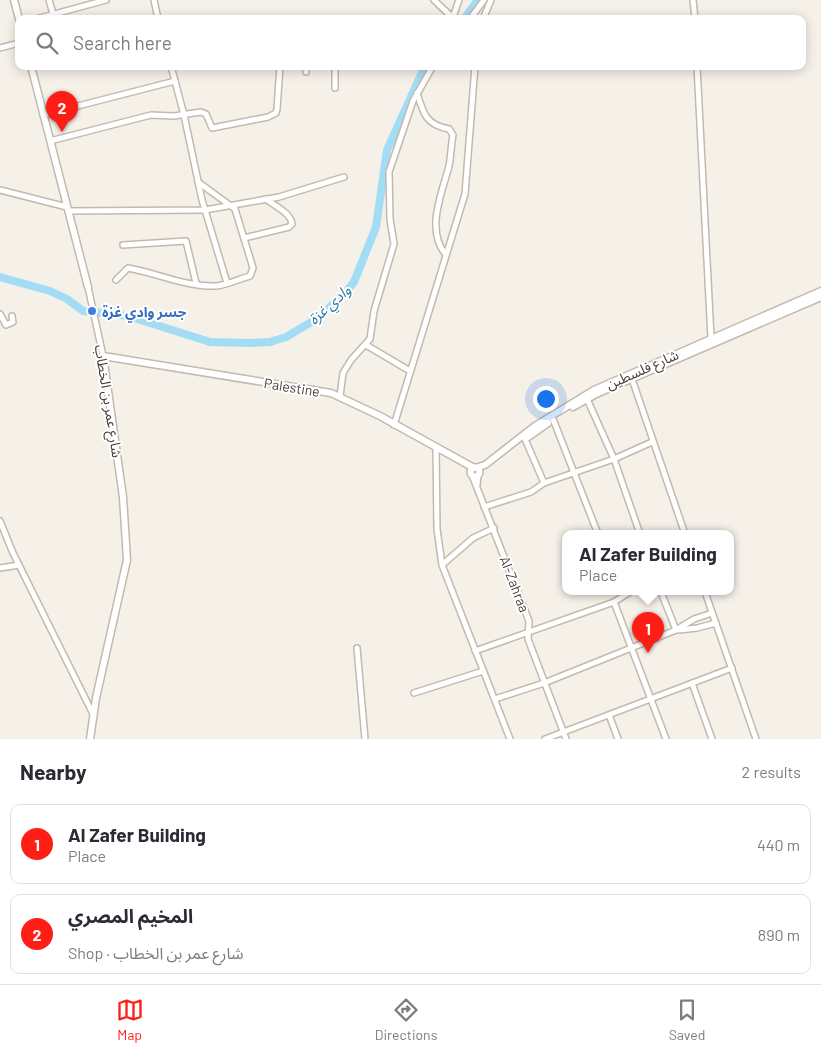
<!DOCTYPE html>
<html lang="en">
<head>
<meta charset="utf-8">
<style>
	:root { --surface:#fff; --page:#f2f2f3; --text:#2b2b33; --muted:#7c7c81; --line:#e1e1e2; --accent:#ff1e15 }
	body { margin:0; font-family:Barlow,"Noto Sans Arabic",sans-serif; background:var(--page); color:var(--text) }
	.you { position:absolute; left:545px; top:398px; width:18px; height:18px; margin:-12px; border:4px solid #fff; border-radius:50%; background:#1a73e8; box-shadow:0 0 0 8px #1a73e833 }
	.badge { display:grid; place-items:center; width:32px; height:32px; border-radius:50%; background:var(--accent); color:#fff; font-size:16px; font-weight:700 }
	.pin { position:absolute; translate:-50% -41px; filter:drop-shadow(0 1px 2px #0008) }
	.pin::after { content:''; position:absolute; top:26px; width:18px; height:15px; background:inherit; clip-path:polygon(0 0,100% 0,50% 100%) }
	.popup { position:absolute; left:562px; top:530px; width:172px; height:65px; box-sizing:border-box; display:grid; place-content:center; border-radius:10px; background:var(--surface); filter:drop-shadow(0 1px 4px #0005); font-size:16px; white-space:nowrap; color:var(--muted) }
	.popup b { font-size:19px; color:var(--text) }
	.popup::after { content:''; position:absolute; left:50%; top:100%; margin-left:-10px; border:10px solid transparent; border-top-color:var(--surface) }
	.list { margin:0; padding:0; list-style:none }
	h2 { display:flex; justify-content:space-between; align-items:center; height:65px; margin:0; padding:0 20px; font-size:21px }
	h2 small { font-size:16px; font-weight:400; color:var(--muted) }
	.list li { display:grid; grid-template-columns:32px 1fr auto; gap:15px; align-items:center; box-sizing:border-box; height:80px; margin:0 10px 10px; padding:0 10px; border:1px solid var(--line); border-radius:10px }
	.list b { display:block; font-size:19px; white-space:nowrap }
	.list p { margin:0; font-size:16px; white-space:nowrap; color:var(--muted) }
	.list em { font-size:16px; font-style:normal; color:var(--muted) }
	.icon { flex:none; width:28px; height:28px; fill:none; stroke:currentColor; stroke-width:2; stroke-linecap:round; stroke-linejoin:round }
	.map { position:relative; flex:none; width:821px; height:739px; overflow:hidden }
	.search { position:absolute; background:var(--surface); box-shadow:0 2px 12px #0003; left:15px; right:15px; top:15px; height:55px; display:flex; align-items:center; gap:12px; box-sizing:border-box; padding:0 18px; border-radius:10px; color:var(--muted); font-size:19px }
	.sheet { height:245px; background:var(--surface) }
	nav { display:flex; justify-content:space-around; align-items:center; box-sizing:border-box; height:70px; border-top:1px solid var(--line); background:var(--surface); font-size:14px; color:var(--muted) }
	nav a { display:grid; justify-items:center; gap:2px }
	nav .on { color:var(--accent) }
	.map>svg:first-child { display:block }
</style>
</head>
<body>
<div class="map">
<svg width="821" height="739" viewBox="0 0 821 739">
	<rect width="100%" height="100%" fill="#f5f0e8"/>
	<g fill="none" stroke-linecap="round" stroke-linejoin="round">
		<g stroke="#a2dcf5" stroke-width="8">
			<path d="M464,19l14,-19"/>
			<path d="M0,277l50,14 17,8 16,12 45,5 82,26 40,1 20,-1 16,-5 32,-19 27,-25 9,-11 22,-55 11,-77 38,-84"/>
		</g>
		<g stroke="#c4b9ad" stroke-width="8">
			<g id="minor">
				<path d="M49,0l4,14"/>
				<path d="M154,0l4,19"/>
				<path d="M434,0l20,19"/>
				<path d="M693,0l2,19"/>
				<path d="M453,17l6,-17"/>
				<path d="M36,19l70,-19"/>
				<path d="M470,19l14,-19"/>
				<path d="M483,19l8,-19"/>
				<path d="M0,48l19,-5"/>
				<path d="M171,66l13,49 18,85 25,83"/>
				<path d="M697,66l14,272"/>
				<path d="M306,72v-6"/>
				<path d="M335,88v-22"/>
				<path d="M417,93c6,20 9,32 32,36l4,6c-2,10 -2,21 -4,31 -7,27 -24,64 -3,89"/>
				<path d="M43,115l132,-34"/>
				<path d="M50,141l101,-26 23,1 27,-4 5,2 6,14 56,-11 8,-4 1,-4 3,-43"/>
				<path d="M0,190l67,17"/>
				<path d="M68,211l137,-1 74,-13 65,-20"/>
				<path d="M244,238l45,-11 3,-3c-1,-11 -17,-18 -26,-25"/>
				<path d="M123,245l63,-4 10,42"/>
				<path d="M116,280l12,-12c29,5 58,19 88,18 11,-1 23,-7 34,-10l3,-8 -18,-59 -37,-27"/>
				<path d="M88,287l15,69"/>
				<path d="M0,314l6,11 7,-3 -1,-6"/>
				<path d="M366,345l44,26"/>
				<path d="M632,379l53,155"/>
				<path d="M340,396l3,-23 8,-13 19,-21 4,-28 20,-67 -4,-25 -1,-47 24,-71 20,-35"/>
				<path d="M587,399l27,60 26,75"/>
				<path d="M553,419l45,115"/>
				<path d="M394,425l71,-231 10,-128"/>
				<path d="M525,439l19,44"/>
				<path d="M436,448l1,81 5,36"/>
				<path d="M472,475l57,146 -1,18 38,100"/>
				<path d="M477,485l1,-10"/>
				<path d="M484,507l47,-15 13,-9 70,-24 38,-17"/>
				<path d="M0,521l13,32 81,163"/>
				<path d="M494,528l-21,10 -31,27 68,174"/>
				<path d="M0,568l19,-3"/>
				<path d="M661,592l15,38"/>
				<path d="M705,592l51,147"/>
				<path d="M614,602l52,137"/>
				<path d="M679,630l18,-2 19,-5"/>
				<path d="M357,648l8,91"/>
				<path d="M475,651l139,-49 16,-10"/>
				<path d="M692,683l20,56"/>
				<path d="M414,693l69,-22"/>
				<path d="M495,699l49,-16 132,-53 18,-11 18,-6"/>
				<path d="M609,715l9,24"/>
				<path d="M545,739l187,-71"/>
			</g>
		</g>
		<g stroke="#c4b9ad" stroke-width="9">
			<g id="tertiary">
				<path d="M14,0l5,19"/>
				<path d="M31,66l57,221"/>
				<path d="M573,407l23,-13 225,-97"/>
				<path d="M528,437l20,-14"/>
				<circle cx="475" cy="472" r="4.5"/>
				<path d="M475,468l10,-3 50,-39 59,-36 227,-99"/>
				<path d="M90,739l6,-41 31,-138 -4,-63 -20,-141 228,37 49,23 94,52"/>
			</g>
		</g>
		<use href="#minor" stroke="#fff" stroke-width="5"/>
		<use href="#tertiary" stroke="#fff" stroke-width="6"/>
	</g>
	<circle fill="#3f7fe0" stroke="#fff" stroke-width="2" cx="92" cy="311" r="5"/>
	<g text-anchor="middle" dominant-baseline="central" stroke-width="4" stroke-linejoin="round" paint-order="stroke">
		<g font-size="14" font-weight="bold" fill="#366cbe" stroke="#fff" text-anchor="start">
			<text x="102" y="311">جسر وادي غزة</text>
		</g>
		<g font-size="14" fill="#493f36" stroke="#fff">
			<text transform="translate(642 369) rotate(-24)">شارع فلسطين</text>
			<text transform="translate(292 387) rotate(9)">Palestine</text>
			<text transform="translate(109 401) rotate(81)">شارع عمر بن الخطاب</text>
			<text transform="translate(515 584) rotate(69)">Al-Zahraa</text>
		</g>
		<g font-size="15" font-style="italic" fill="#257ba2" stroke="#fff">
			<text transform="translate(329 304) rotate(-42)">وادي غزة</text>
		</g>
	</g>
</svg>
<div class="you"></div>
<div class="pin badge" style="left:648px;top:653px">1</div>
<div class="popup"><b>Al Zafer Building</b>Place</div>
<div class="pin badge" style="left:62px;top:132px">2</div>
<div class="search"><svg class="icon" aria-label="search" viewBox="0 0 24 24"><circle cx="10" cy="10" r="6"/><path d="M15 15l6 6"/></svg>Search here</div>
</div>
<section class="sheet">
<h2>Nearby<small>2 results</small></h2>
<ul class="list">
<li><span class="badge">1</span><div><b>Al Zafer Building</b><p>Place</p></div><em>440 m</em></li>
<li><span class="badge">2</span><div><b>المخيم المصري</b><p>Shop · شارع عمر بن الخطاب</p></div><em>890 m</em></li>
</ul>
</section>
<nav>
<a class="on"><svg class="icon" aria-label="map" viewBox="0 0 24 24"><path d="M3 6l6-2 6 2 6-2v14l-6 2-6-2-6 2zM9 4v14M15 6v14"/></svg>Map</a>
<a><svg class="icon" aria-label="directions" viewBox="0 0 24 24"><path d="M12 3l9 9-9 9-9-9zM9 14v-3h6M13 9l2 2-2 2"/></svg>Directions</a>
<a><svg class="icon" aria-label="saved" viewBox="0 0 24 24"><path d="M7 4h10v16l-5-4-5 4z"/></svg>Saved</a>
</nav>
</body>
</html>
